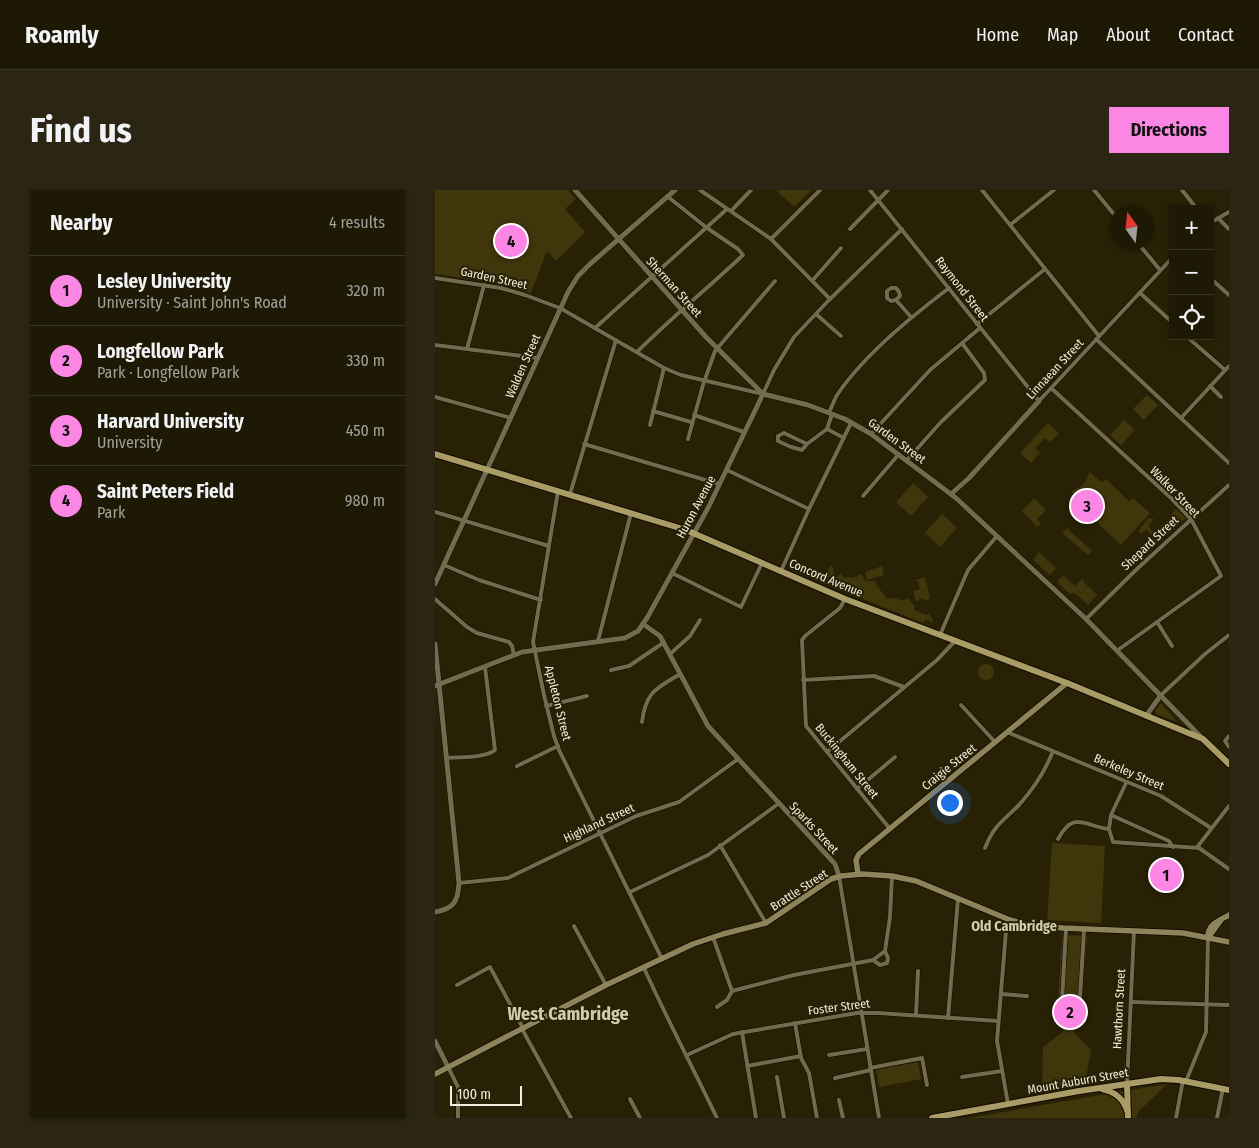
<!DOCTYPE html>
<html lang="en">
<head>
<meta charset="utf-8">
<style>
	:root { --surface:#1e1904; --page:#2b2613; --text:#f1f3f6; --muted:#a1a09a; --line:#3c3826; --accent:#fc86e4 }
	body { margin:0; font-family:"Fira Sans Condensed",sans-serif; background:var(--page); color:var(--text) }
	.controls { position:absolute; right:15px; top:15px; display:grid; overflow:hidden; border-radius:0px; box-shadow:0 1px 4px #0004 }
	.controls button { width:45px; height:45px; display:grid; place-items:center; padding:0; border:0; border-bottom:1px solid var(--line); background:var(--surface); color:var(--text); font:25px sans-serif }
	.compass { position:absolute; left:674px; top:15px; width:45px; height:45px; border-radius:50%; background:var(--surface); box-shadow:0 1px 4px #0004; rotate:345deg }
	.scale { position:absolute; left:15px; bottom:12px; width:72px; box-sizing:border-box; padding-left:5px; border:2px solid #f2eede; border-top:0; font-size:14px; line-height:18px; white-space:nowrap; color:#f2eede; -webkit-text-stroke:4px #282106; paint-order:stroke }
	.you { position:absolute; left:514px; top:612px; width:18px; height:18px; margin:-12px; border:4px solid #fff; border-radius:50%; background:#1a73e8; box-shadow:0 0 0 8px #1a73e833 }
	.badge { display:grid; place-items:center; width:32px; height:32px; border-radius:50%; background:var(--accent); color:#111; font-size:16px; font-weight:700 }
	.pin { position:absolute; translate:-50% -50%; border:2px solid #fff; box-shadow:0 1px 5px #0006 }
	.list { margin:0; padding:0; list-style:none }
	h2 { display:flex; justify-content:space-between; align-items:center; height:65px; margin:0; padding:0 20px; font-size:21px }
	h2 small { font-size:16px; font-weight:400; color:var(--muted) }
	.list li { display:grid; grid-template-columns:32px 1fr auto; gap:15px; align-items:center; box-sizing:border-box; height:70px; padding:0 20px; border-top:1px solid var(--line) }
	.list b { display:block; font-size:19px; white-space:nowrap }
	.list p { margin:0; font-size:16px; white-space:nowrap; color:var(--muted) }
	.list em { font-size:16px; font-style:normal; color:var(--muted) }
	.icon { flex:none; width:28px; height:28px; fill:none; stroke:currentColor; stroke-width:2; stroke-linecap:round; stroke-linejoin:round }
	.map { position:relative; flex:none; width:794px; height:928px; overflow:hidden; border-radius:0px }
	header { display:flex; align-items:center; gap:30px; box-sizing:border-box; height:70px; padding:0 25px; background:var(--surface); border-bottom:1px solid var(--line) }
	header strong { font-size:24px }
	nav { display:flex; gap:28px; margin-inline-start:auto; font-size:18px }
	.intro { display:flex; align-items:center; justify-content:space-between; box-sizing:border-box; height:120px; padding:0 30px }
	h1 { margin:0; font-size:35px }
	.button { padding:12px 22px; border-radius:0px; background:var(--accent); color:#111; font-size:18px; font-weight:700 }
	main { display:flex; gap:30px; padding:0 30px }
	aside { flex:1; background:var(--surface); border-radius:0px; box-shadow:0 1px 4px #0004 }
	.map>svg:first-child { display:block }
</style>
</head>
<body>
<header>
<strong>Roamly</strong>
<nav><a>Home</a><a>Map</a><a>About</a><a>Contact</a></nav>
</header>
<div class="intro"><h1>Find us</h1><a class="button">Directions</a></div>
<main>
<aside>
<h2>Nearby<small>4 results</small></h2>
<ul class="list">
<li><span class="badge">1</span><div><b>Lesley University</b><p>University · Saint John's Road</p></div><em>320 m</em></li>
<li><span class="badge">2</span><div><b>Longfellow Park</b><p>Park · Longfellow Park</p></div><em>330 m</em></li>
<li><span class="badge">3</span><div><b>Harvard University</b><p>University</p></div><em>450 m</em></li>
<li><span class="badge">4</span><div><b>Saint Peters Field</b><p>Park</p></div><em>980 m</em></li>
</ul>
</aside>
<div class="map">
<svg width="794" height="928" viewBox="0 0 794 928">
	<rect width="100%" height="100%" fill="#282106"/>
	<g fill="#40360c">
		<path d="M0,0h133l8,9 -11,10 20,23 -29,29 -9,-10 -16,42 -40,-11 -56,-8z"/>
		<path d="M341,0h36l-18,17z"/>
		<path d="M712,205l11,10 -14,15 -11,-11z"/>
		<path d="M689,230l11,10 -14,15 -11,-10z"/>
		<path d="M613,233l11,10 -9,9 -5,-4 -10,10 5,5 -9,10 -11,-10z"/>
		<path d="M655,282l11,10h2l3,-3 23,22 4,-3 17,15 -29,32 -35,-33 1,-5 -16,-15c5,-4 10,-5 14,-9 2,-4 2,-7 5,-11z"/>
		<path d="M478,293l15,14 -17,19 -15,-14z"/>
		<path d="M599,308l12,12 -9,9 4,4 -4,4 -15,-16z"/>
		<path d="M741,319l10,9 -15,13 -6,-8 6,-6 -1,-1z"/>
		<path d="M507,324l15,14 -17,19 -15,-14z"/>
		<path d="M714,328l5,1 -6,7 9,11 8,-9 5,4 -14,13 -3,-3 2,-3 -9,-10 -5,5 -3,-3z"/>
		<path d="M632,338l25,23 -4,4 -26,-22z"/>
		<path d="M604,362l17,16 -6,7 -17,-15z"/>
		<path d="M395,375l4,3 -1,3 3,6 5,-3 2,3 11,1 7,-4 5,7h9c2,7 8,11 12,18l11,-1 3,3 7,-3 7,8 -1,4 12,5 3,-1 4,6 -1,3 -6,-4 -3,4 -100,-40z"/>
		<path d="M447,376l2,9 -17,5 -2,-8z"/>
		<path d="M628,385l12,11 7,-7 5,7 -9,10 -4,-3 -4,1 -13,-12z"/>
		<path d="M490,387l5,19 -2,5 -8,-3 -2,4 -3,-3 -2,-8 7,-2 -2,-8h-6z"/>
		<path d="M653,396l9,9 -9,10 -10,-9z"/>
		<circle cx="551" cy="482" r="8"/>
		<path d="M725,514h2l15,18 -21,-8 -1,-3z"/>
		<path d="M617,653l53,3 -4,77 -54,-3z"/>
		<path d="M627,745l25,1 -5,67v4l-7,7 -1,18 17,18 -6,34 -43,6 1,-43 20,-15v-19l-5,-9z"/>
		<path d="M483,872l3,17 -42,8 -3,-17z"/>
		<path d="M732,894l-28,27 -3,7h-166l135,-24z"/>
	</g>
	<g fill="none" stroke-linecap="round" stroke-linejoin="round">
		<g stroke="#110a00" stroke-width="5">
			<g id="minor">
				<path d="M265,0l71,49 59,60"/>
				<path d="M435,0l169,211 134,-144"/>
				<path d="M547,0l117,146"/>
				<path d="M659,0l23,28"/>
				<path d="M747,0l15,19"/>
				<path d="M296,21l20,-21"/>
				<path d="M783,28l11,11"/>
				<path d="M775,33l19,-11"/>
				<path d="M575,35l44,-35"/>
				<path d="M415,39l38,-39"/>
				<path d="M336,49l49,-49"/>
				<path d="M702,52l23,28"/>
				<path d="M0,88l66,10 24,7 35,13 104,60 17,7 82,19 11,-24 20,-33 35,-37 73,-71"/>
				<path d="M775,88l19,17"/>
				<path d="M377,91l29,-33"/>
				<path d="M705,103l33,30"/>
				<path d="M461,110l4,-4 -1,-4 -3,-4h-5l-4,3v7l4,3 5,-1 15,17"/>
				<path d="M381,124l25,22"/>
				<path d="M542,134l68,-55"/>
				<path d="M160,138l132,-119"/>
				<path d="M751,146l39,34"/>
				<path d="M661,149l133,124"/>
				<path d="M0,155l103,13"/>
				<path d="M32,159l17,-64"/>
				<path d="M202,162c34,-34 71,-64 106,-97l-5,-6 -31,-21 -40,-32"/>
				<path d="M775,196l11,11"/>
				<path d="M616,198l120,110 20,21 30,57 -103,74"/>
				<path d="M0,207l76,21"/>
				<path d="M218,221l38,11"/>
				<path d="M394,222c3,-5 5,-12 8,-17 27,-40 74,-78 112,-107"/>
				<path d="M259,225l50,17"/>
				<path d="M746,228l48,-52"/>
				<path d="M215,235l14,-57"/>
				<path d="M392,239l17,9"/>
				<path d="M436,244l59,-64 50,-42"/>
				<path d="M253,249l15,-54 12,-34 60,-70"/>
				<path d="M149,254l135,40"/>
				<path d="M372,254l-23,-11 -6,3v5l13,6 11,3 5,-6 20,-15 5,-15"/>
				<path d="M472,270l34,-38 44,-42 -1,-7 -22,-30"/>
				<path d="M292,280l82,39"/>
				<path d="M123,301l-25,151 11,53 10,41 5,14 103,209"/>
				<path d="M135,304l46,-154"/>
				<path d="M428,306l36,-42"/>
				<path d="M0,322l114,34"/>
				<path d="M9,375l35,15 62,20"/>
				<path d="M346,381l28,-62 42,-86"/>
				<path d="M237,383l69,34 21,-44"/>
				<path d="M0,409l32,28 10,6 32,9 3,4 2,9"/>
				<path d="M410,409l-5,9 -35,28 -3,4 4,86 84,103"/>
				<path d="M651,429l52,-51 91,-83"/>
				<path d="M722,432l15,24"/>
				<path d="M505,445l28,-65 29,-34"/>
				<path d="M163,451l33,-128"/>
				<path d="M235,464l20,-18 10,-16"/>
				<path d="M176,480l18,-4 34,-23"/>
				<path d="M368,490l71,-4 30,11"/>
				<path d="M726,505l44,-41 24,-19"/>
				<path d="M526,515l34,37"/>
				<path d="M111,516l41,-10"/>
				<path d="M207,532c4,-31 14,-33 38,-48"/>
				<path d="M572,542l154,64 50,32"/>
				<path d="M794,546l-4,5 4,6"/>
				<path d="M392,562l110,-92 18,-19"/>
				<path d="M11,568c13,-1 40,0 49,-8l-10,-83"/>
				<path d="M82,576l41,-20"/>
				<path d="M692,591l-16,34 58,26 4,6"/>
				<path d="M422,599l38,-32"/>
				<path d="M794,616l-31,40 1,2 30,21"/>
				<path d="M676,625l-2,14 4,13 86,6"/>
				<path d="M623,649c16,-29 26,-13 51,-10"/>
				<path d="M285,655l46,78"/>
				<path d="M550,658c9,-23 18,-27 34,-43 15,-17 26,-33 34,-54"/>
				<path d="M404,686l40,242"/>
				<path d="M24,693l49,-5 128,-62 43,-14 59,-43"/>
				<path d="M195,702l78,-37 70,-51"/>
				<path d="M139,736l32,59"/>
				<path d="M631,739l-4,72 1,6 3,3h6l4,-2 4,-11 4,-67"/>
				<path d="M278,747l19,54 62,-16 79,-15 12,-9 5,-34 2,-41"/>
				<path d="M438,770l7,5 7,-2 1,-5 -3,-7"/>
				<path d="M209,778c23,51 49,100 73,150"/>
				<path d="M22,795l33,-18 33,61"/>
				<path d="M566,804l26,2"/>
				<path d="M696,812l98,3"/>
				<path d="M282,817l10,-7 5,-9"/>
				<path d="M481,825l2,-44"/>
				<path d="M513,828l10,-119"/>
				<path d="M360,833l6,35 8,15 8,45"/>
				<path d="M87,839l49,89"/>
				<path d="M307,842l14,86"/>
				<path d="M252,865l46,-21 124,-21h21l120,8"/>
				<path d="M394,865l38,-6"/>
				<path d="M312,876l54,-10"/>
				<path d="M13,877l10,20v31"/>
				<path d="M435,878l52,-10 5,27"/>
				<path d="M342,887l7,41"/>
				<path d="M527,887l40,-6"/>
				<path d="M400,888l36,-8"/>
				<path d="M751,891l20,-49 2,-94"/>
				<path d="M692,894l7,-153"/>
				<path d="M195,909l10,19"/>
				<path d="M404,910l4,18"/>
				<path d="M573,914l-11,-63 9,-110 4,-11"/>
				<path d="M741,928l7,-38"/>
				<path d="M782,928l6,-30"/>
			</g>
		</g>
		<g stroke="#110a00" stroke-width="6">
			<g id="tertiary">
				<path d="M140,0l131,147 57,57"/>
				<path d="M328,204l45,11 37,14 26,15 85,64 130,121 116,119"/>
				<path d="M516,304l18,-16 70,-77"/>
				<path d="M0,394l133,-292 10,-16 12,-12 85,-74"/>
				<path d="M208,434l17,12 48,90 127,138 4,12"/>
				<path d="M0,454l24,239c-1,18 -5,26 -24,29"/>
				<path d="M0,496l87,-34 103,-14 13,-7 9,-13 61,-110 55,-114"/>
				<path d="M711,526l15,-21"/>
				<path d="M0,851l13,26"/>
			</g>
		</g>
		<g stroke="#110a00" stroke-width="7">
			<g id="secondary">
				<path d="M423,684l-2,-14 3,-6 208,-171"/>
				<path d="M773,748c-1,-14 11,-17 21,-23"/>
				<path d="M773,748l13,-18"/>
				<path d="M0,884l171,-89 87,-41 30,-10 43,-11 65,-44 10,-3 21,-2 30,2 24,5 94,39 19,5 34,3 120,5 46,9"/>
			</g>
		</g>
		<g stroke="#110a00" stroke-width="8">
			<g id="primary">
				<path d="M0,264l251,76 159,69 222,84 136,56 26,25"/>
				<path d="M692,894l1,34"/>
				<path d="M667,899c14,3 22,10 26,24"/>
				<path d="M497,928l147,-27 82,-12 18,1 50,10"/>
			</g>
		</g>
		<use href="#minor" stroke="#726b4e" stroke-width="4"/>
		<use href="#tertiary" stroke="#726b4e" stroke-width="5"/>
		<use href="#secondary" stroke="#8e845b" stroke-width="5.5"/>
		<use href="#primary" stroke="#aa9c67" stroke-width="6"/>
	</g>
	<g text-anchor="middle" dominant-baseline="central" stroke-width="4" stroke-linejoin="round" paint-order="stroke">
		<g font-size="12" fill="#f2eede" stroke="#282106">
			<text transform="translate(59 88) rotate(12)">Garden Street</text>
			<text transform="translate(239 97) rotate(48)">Sherman Street</text>
			<text transform="translate(527 99) rotate(52)">Raymond Street</text>
			<text transform="translate(88 176) rotate(-66)">Walden Street</text>
			<text transform="translate(620 179) rotate(-47)">Linnaean Street</text>
			<text transform="translate(462 251) rotate(36)">Garden Street</text>
			<text transform="translate(740 302) rotate(46)">Walker Street</text>
			<text transform="translate(261 317) rotate(-62)">Huron Avenue</text>
			<text transform="translate(715 353) rotate(-43)">Shepard Street</text>
			<text transform="translate(391 388) rotate(23)">Concord Avenue</text>
			<text transform="translate(123 513) rotate(76)">Appleton Street</text>
			<text transform="translate(412 571) rotate(51)">Buckingham Street</text>
			<text transform="translate(514 577) rotate(-39)">Craigie Street</text>
			<text transform="translate(694 582) rotate(23)">Berkeley Street</text>
			<text transform="translate(164 633) rotate(-25)">Highland Street</text>
			<text transform="translate(379 638) rotate(47)">Sparks Street</text>
			<text transform="translate(364 700) rotate(-33)">Brattle Street</text>
			<text transform="translate(404 817) rotate(-7)">Foster Street</text>
			<text transform="translate(684 819) rotate(-87)">Hawthorn Street</text>
			<text transform="translate(643 891) rotate(-10)">Mount Auburn Street</text>
		</g>
		<g font-size="14" font-weight="bold" fill="#d3cbac" stroke="#282106">
			<text x="579" y="736">Old Cambridge</text>
		</g>
		<g font-size="18" font-weight="bold" fill="#d3cbac" stroke="#282106">
			<text x="133" y="824">West Cambridge</text>
		</g>
	</g>
</svg>
<div class="controls">
<button>+</button>
<button>−</button>
<button><svg class="icon" aria-label="locate" viewBox="0 0 24 24"><circle cx="12" cy="12" r="6"/><path d="M12 2v4M12 18v4M2 12h4M18 12h4"/></svg></button>
</div>
<svg class="compass" viewBox="-18 -18 36 36"><path d="M0-13l5 13h-10z" fill="#e53935"/><path d="M0 13l5-13h-10z" fill="#a1a09a"/></svg>
<div class="scale">100 m</div>
<div class="you"></div>
<div class="pin badge" style="left:731px;top:685px">1</div>
<div class="pin badge" style="left:635px;top:822px">2</div>
<div class="pin badge" style="left:652px;top:316px">3</div>
<div class="pin badge" style="left:76px;top:51px">4</div>
</div>
</main>
</body>
</html>
